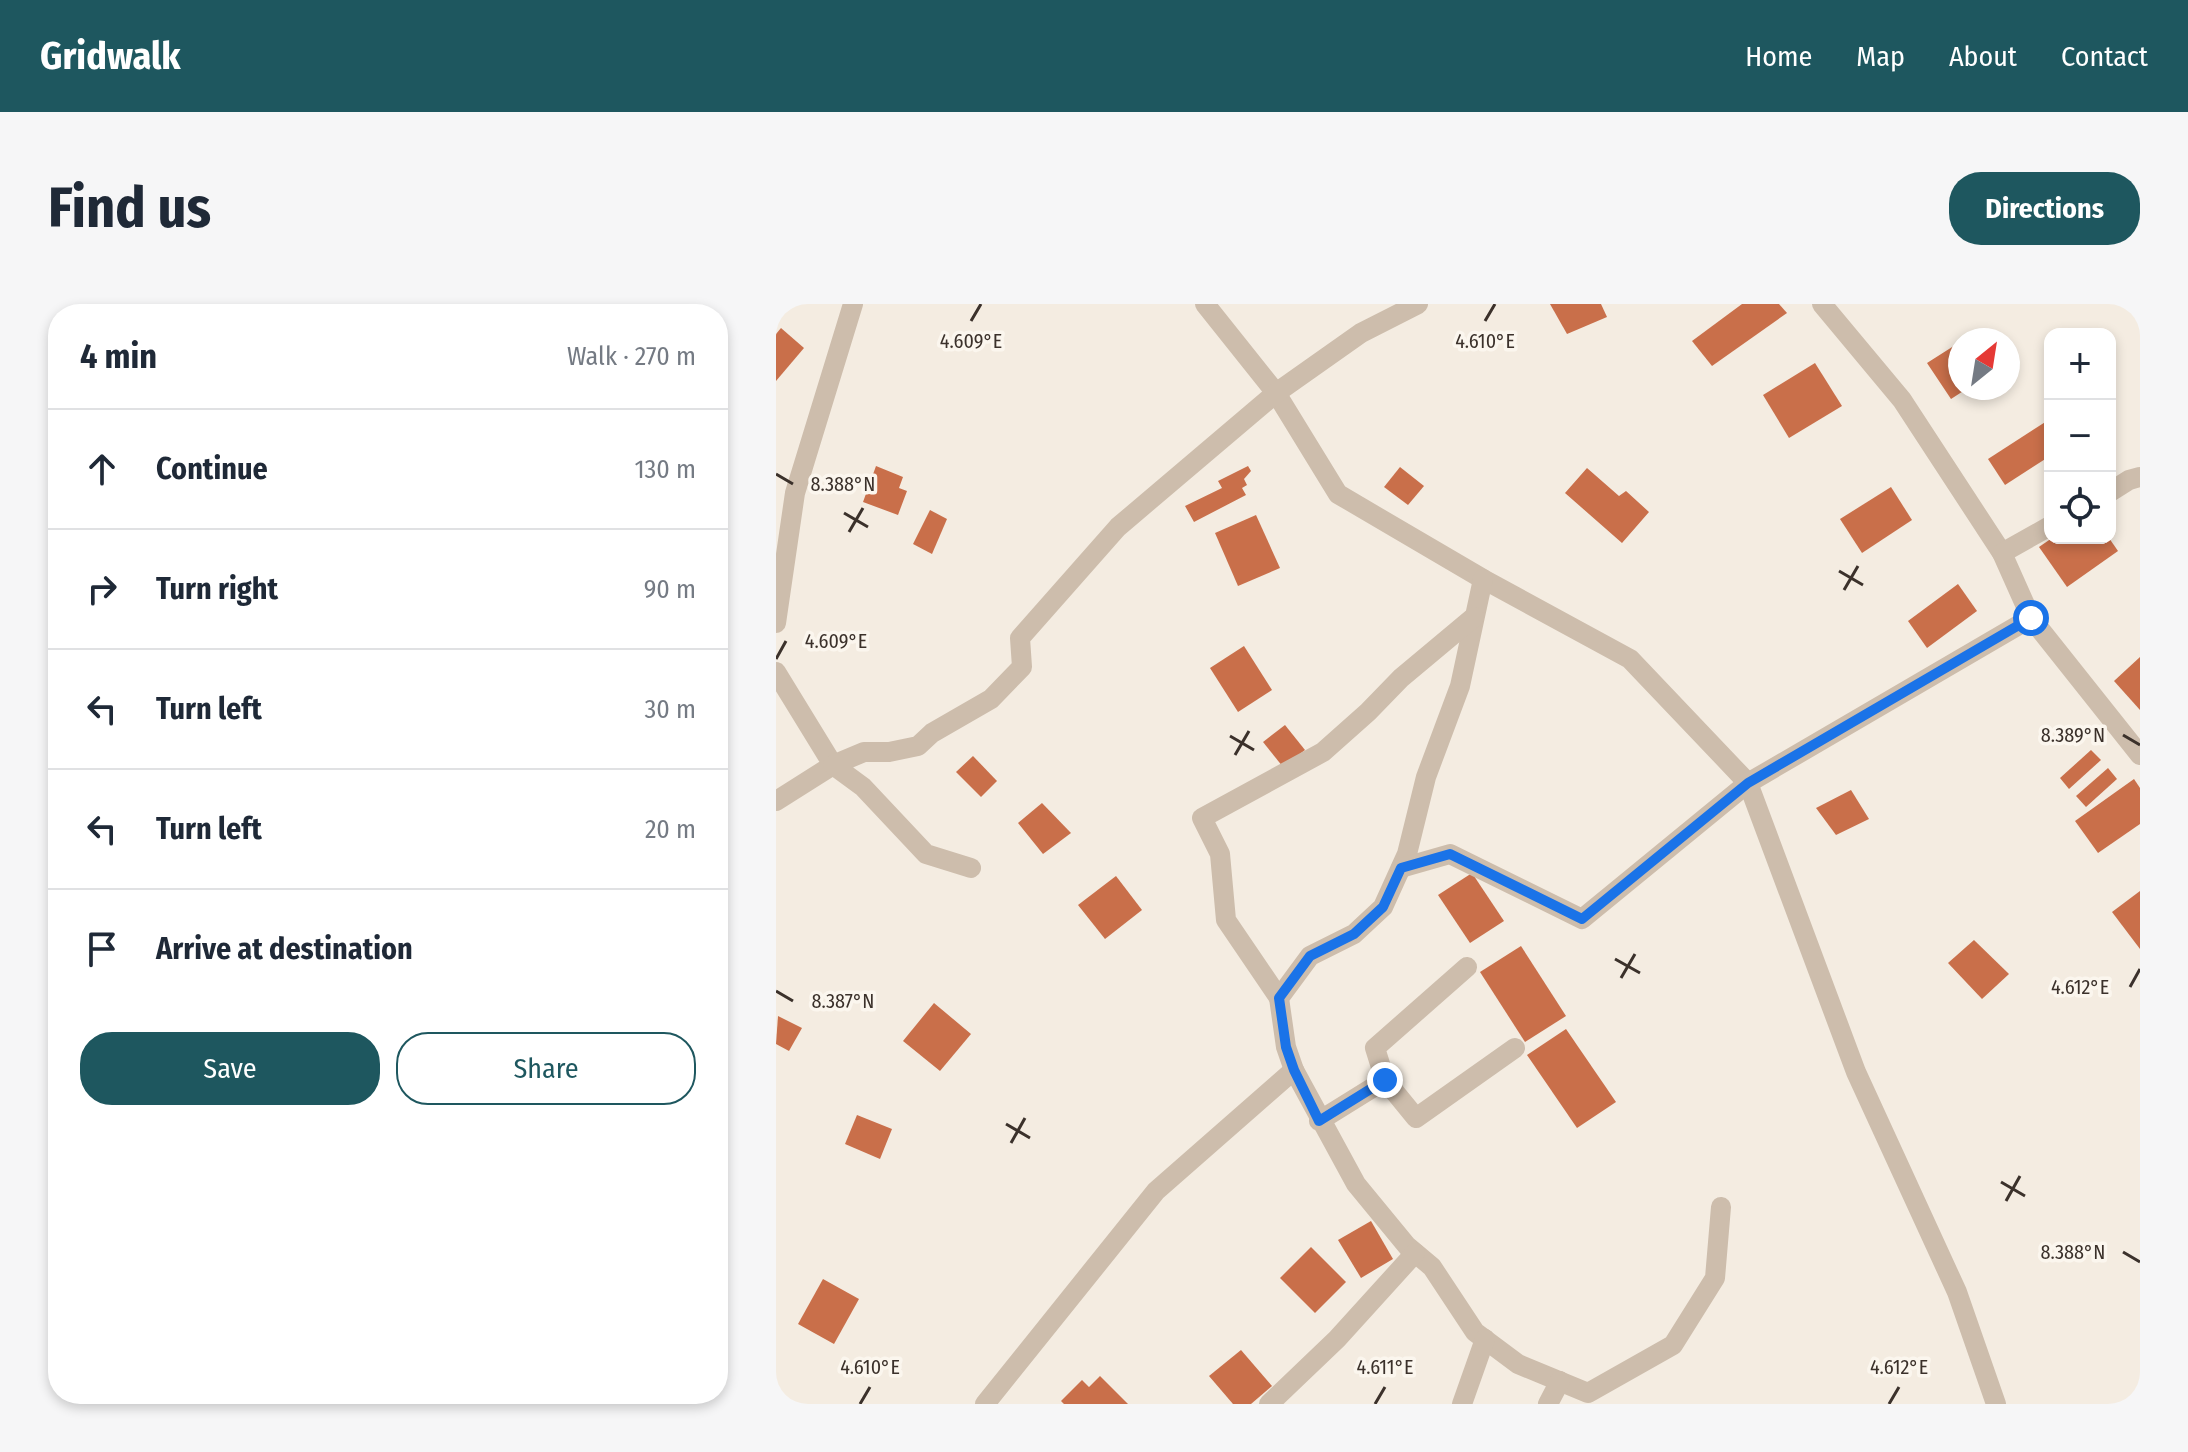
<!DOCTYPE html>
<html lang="en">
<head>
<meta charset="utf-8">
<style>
	:root { --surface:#fff; --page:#f6f6f7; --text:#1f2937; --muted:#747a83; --line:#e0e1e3; --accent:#1e575f }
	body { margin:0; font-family:"Fira Sans Condensed",sans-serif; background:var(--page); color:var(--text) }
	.controls { position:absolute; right:24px; top:24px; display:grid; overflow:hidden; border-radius:16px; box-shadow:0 4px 12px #0003 }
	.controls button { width:72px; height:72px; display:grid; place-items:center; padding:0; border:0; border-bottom:2px solid var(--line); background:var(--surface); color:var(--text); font:40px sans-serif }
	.compass { position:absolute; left:1172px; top:24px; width:72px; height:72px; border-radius:50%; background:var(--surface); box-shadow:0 4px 12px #0003; rotate:30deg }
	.stop { position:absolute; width:24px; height:24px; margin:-18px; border:6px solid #1a73e8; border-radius:50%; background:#fff }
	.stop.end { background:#1a73e8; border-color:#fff; box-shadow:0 2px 8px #0008 }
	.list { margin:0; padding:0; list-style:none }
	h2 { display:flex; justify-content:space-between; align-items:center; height:104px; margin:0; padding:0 32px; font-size:34px }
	h2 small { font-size:26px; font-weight:400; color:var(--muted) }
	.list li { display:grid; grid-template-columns:52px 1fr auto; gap:24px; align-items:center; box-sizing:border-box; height:120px; padding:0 32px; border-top:2px solid var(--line) }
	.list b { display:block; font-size:30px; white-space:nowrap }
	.list em { font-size:26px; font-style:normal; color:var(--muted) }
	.actions { display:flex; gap:16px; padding:24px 32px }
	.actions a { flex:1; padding:18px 0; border:2px solid var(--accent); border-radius:32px; text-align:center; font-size:28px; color:var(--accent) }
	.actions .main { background:var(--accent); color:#fff }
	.icon { flex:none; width:44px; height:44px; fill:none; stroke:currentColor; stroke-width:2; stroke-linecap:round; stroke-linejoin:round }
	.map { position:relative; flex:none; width:1364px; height:1100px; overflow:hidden; border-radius:32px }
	header { display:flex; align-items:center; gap:48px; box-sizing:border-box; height:112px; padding:0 40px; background:var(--accent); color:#fff }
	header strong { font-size:38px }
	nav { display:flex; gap:44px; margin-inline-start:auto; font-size:28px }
	.intro { display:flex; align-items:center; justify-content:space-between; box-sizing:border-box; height:192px; padding:0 48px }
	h1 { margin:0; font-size:56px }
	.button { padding:20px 36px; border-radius:32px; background:var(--accent); color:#fff; font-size:28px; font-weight:700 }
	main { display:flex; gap:48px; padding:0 48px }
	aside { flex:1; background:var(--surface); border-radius:32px; box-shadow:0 4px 12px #0003 }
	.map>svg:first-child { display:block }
</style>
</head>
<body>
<header>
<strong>Gridwalk</strong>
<nav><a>Home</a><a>Map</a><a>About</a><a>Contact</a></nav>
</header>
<div class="intro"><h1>Find us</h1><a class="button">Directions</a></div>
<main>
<aside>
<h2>4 min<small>Walk · 270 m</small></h2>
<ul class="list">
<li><svg class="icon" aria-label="ahead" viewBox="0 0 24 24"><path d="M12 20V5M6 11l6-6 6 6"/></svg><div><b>Continue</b></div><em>130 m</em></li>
<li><svg class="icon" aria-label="right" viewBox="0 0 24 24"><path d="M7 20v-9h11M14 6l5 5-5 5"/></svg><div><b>Turn right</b></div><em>90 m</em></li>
<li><svg class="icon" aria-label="left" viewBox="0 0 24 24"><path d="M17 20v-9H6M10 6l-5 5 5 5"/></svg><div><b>Turn left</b></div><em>30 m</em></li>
<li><svg class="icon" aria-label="left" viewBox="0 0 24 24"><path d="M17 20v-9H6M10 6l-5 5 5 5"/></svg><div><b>Turn left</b></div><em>20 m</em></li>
<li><svg class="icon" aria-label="arrive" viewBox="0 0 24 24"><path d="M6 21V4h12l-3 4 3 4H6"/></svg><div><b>Arrive at destination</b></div></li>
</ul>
<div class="actions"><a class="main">Save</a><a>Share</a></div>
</aside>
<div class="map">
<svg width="1364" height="1100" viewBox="0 0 1364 1100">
	<rect width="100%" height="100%" fill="#f4ece1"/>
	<g fill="#c96f4a">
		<path d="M774,0h51l6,13 -40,17z"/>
		<path d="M966,0h37l8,9 -75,53 -20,-25z"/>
		<path d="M5,24l23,20 -28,33v-47z"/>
		<path d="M1184,38v46h8l-17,11 -24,-36z"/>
		<path d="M1039,59l27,43 -53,32 -26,-43z"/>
		<path d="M1274,115v37l-45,29 -17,-26z"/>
		<path d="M100,162l27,11 -4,11 8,3 -9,24 -35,-13z"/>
		<path d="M472,162l3,5 -7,8 3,6 -5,3 4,7 -52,27 -9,-16 37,-18 -4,-7z"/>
		<path d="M624,163l24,19 -16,19 -24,-18z"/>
		<path d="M811,164l32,28 7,-5 23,21 -27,31 -57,-50z"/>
		<path d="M1115,183l21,33 -50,33 -22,-34z"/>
		<path d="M154,206l17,9 -15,35 -19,-10z"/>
		<path d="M480,211l24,53 -42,18 -23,-53z"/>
		<path d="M1276,234h57l9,13 -51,36 -28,-40z"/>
		<path d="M1182,280l19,27 -50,37 -19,-27z"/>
		<path d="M468,342l28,44 -34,22 -28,-44z"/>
		<path d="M1364,353v53l-26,-29z"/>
		<path d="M509,421l20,25 -22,17 -20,-25z"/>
		<path d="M1315,446l10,10 -32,29 -9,-11z"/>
		<path d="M197,452l24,25 -16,16 -25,-25z"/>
		<path d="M1332,464l9,11 -31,28 -10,-11z"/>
		<path d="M1358,475l6,9v36l-42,29 -23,-32z"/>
		<path d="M1075,486l18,29 -33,16 -20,-27z"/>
		<path d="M266,499l29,30 -28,21 -25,-31z"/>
		<path d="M696,569l32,48 -34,22 -32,-48z"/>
		<path d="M340,572l26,34 -37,29 -27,-34z"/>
		<path d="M1364,587v58l-28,-37z"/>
		<path d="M1198,636l35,34 -27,25 -34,-36z"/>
		<path d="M745,642l45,70 -41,26 -45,-70z"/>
		<path d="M158,699l37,31 -31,37 -37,-30z"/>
		<path d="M2,712l24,12 -13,23 -13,-7z"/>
		<path d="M790,725l50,73 -39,26 -50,-73z"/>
		<path d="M81,811l35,14 -12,30 -35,-15z"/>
		<path d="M595,917l22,38 -32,19 -23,-38z"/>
		<path d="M535,943l35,35 -31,31 -35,-35z"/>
		<path d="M47,975l36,20 -25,45 -36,-20z"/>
		<path d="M465,1046l31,36 -21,18h-18l-24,-28z"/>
		<path d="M324,1072l28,28h-64l-3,-3 21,-21 7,7z"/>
	</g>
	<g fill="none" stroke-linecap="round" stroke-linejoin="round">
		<g stroke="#cdbdac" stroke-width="20">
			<path d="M429,0l71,89 62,101 145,85 147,80 118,124 108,289 101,220 39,112"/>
			<path d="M1046,0l80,96 100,153 29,65 109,137"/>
			<path d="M1334,188l19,-12 11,-3"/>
			<path d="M1226,249l48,-27"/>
			<path d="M707,275l-23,107 -34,91 -19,77 -24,53 -29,27 -44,22 -31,42 7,49 8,23 62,114 51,62 25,21 43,65 43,32 70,29 85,-48 42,-67 6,-71"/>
			<path d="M0,319l19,-130 58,-189"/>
			<path d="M0,368l57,93 -57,36"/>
			<path d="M195,564l-45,-14 -63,-67 -30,-22 31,-13h25l29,-6 14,-13 59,-34 31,-32 -2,-29 98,-111 158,-134 85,-60 57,-29"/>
			<path d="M625,564l49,-14 132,65 166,-136 283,-165"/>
			<path d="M503,694l-53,-78 -6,-66 -18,-36 121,-66 45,-40 33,-34 73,-61"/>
			<path d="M609,776l31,38 99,-70"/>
			<path d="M543,817l66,-41 -10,-32 92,-81"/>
			<path d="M209,1100l171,-213 138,-121"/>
			<path d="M493,1100l68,-65 78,-86"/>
			<path d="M686,1100l23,-65"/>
			<path d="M772,1100l12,-23"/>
		</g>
	</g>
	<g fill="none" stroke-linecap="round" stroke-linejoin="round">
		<path stroke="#1a73e8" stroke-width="10" d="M609,776l-66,41 -25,-51 -8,-23 -7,-49 31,-42 44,-22 29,-27 18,-39 49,-14 132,65 166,-136 283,-165"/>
	</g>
	<path fill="none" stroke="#3b312b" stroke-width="3" d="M195,17l10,-17M709,17l10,-17M0,170l17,10M68,209l24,14M73,228l14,-24M1063,267l24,14M1068,286l14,-24M0,355l10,-18M1347,431l17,10M454,432l24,14M459,451l14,-24M839,655l25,14M845,674l14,-24M1354,683l10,-18M0,687l17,10M230,820l24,14M235,839l14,-25M1225,878l24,14M1230,897l14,-25M1347,948l17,10M84,1100l10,-17M599,1100l10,-17M1113,1100l10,-17"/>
	<g font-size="20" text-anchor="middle" fill="#3b312b" stroke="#fbf6ee" stroke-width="7" stroke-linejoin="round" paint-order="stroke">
		<text x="195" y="44">4.609°E</text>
		<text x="709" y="44">4.610°E</text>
		<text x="67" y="187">8.388°N</text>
		<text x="60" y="344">4.609°E</text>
		<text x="1297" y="438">8.389°N</text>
		<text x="1304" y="690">4.612°E</text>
		<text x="67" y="704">8.387°N</text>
		<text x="1297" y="955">8.388°N</text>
		<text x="94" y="1070">4.610°E</text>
		<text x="609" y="1070">4.611°E</text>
		<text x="1123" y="1070">4.612°E</text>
	</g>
</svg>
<div class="controls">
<button>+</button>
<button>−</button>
<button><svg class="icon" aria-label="locate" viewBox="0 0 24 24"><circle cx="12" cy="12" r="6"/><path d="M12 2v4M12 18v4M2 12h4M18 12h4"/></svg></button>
</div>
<svg class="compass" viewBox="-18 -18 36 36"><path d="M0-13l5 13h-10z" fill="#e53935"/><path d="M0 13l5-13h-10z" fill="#747a83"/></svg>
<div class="stop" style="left:1255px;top:314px"></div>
<div class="stop end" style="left:609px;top:776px"></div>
</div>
</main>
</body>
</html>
